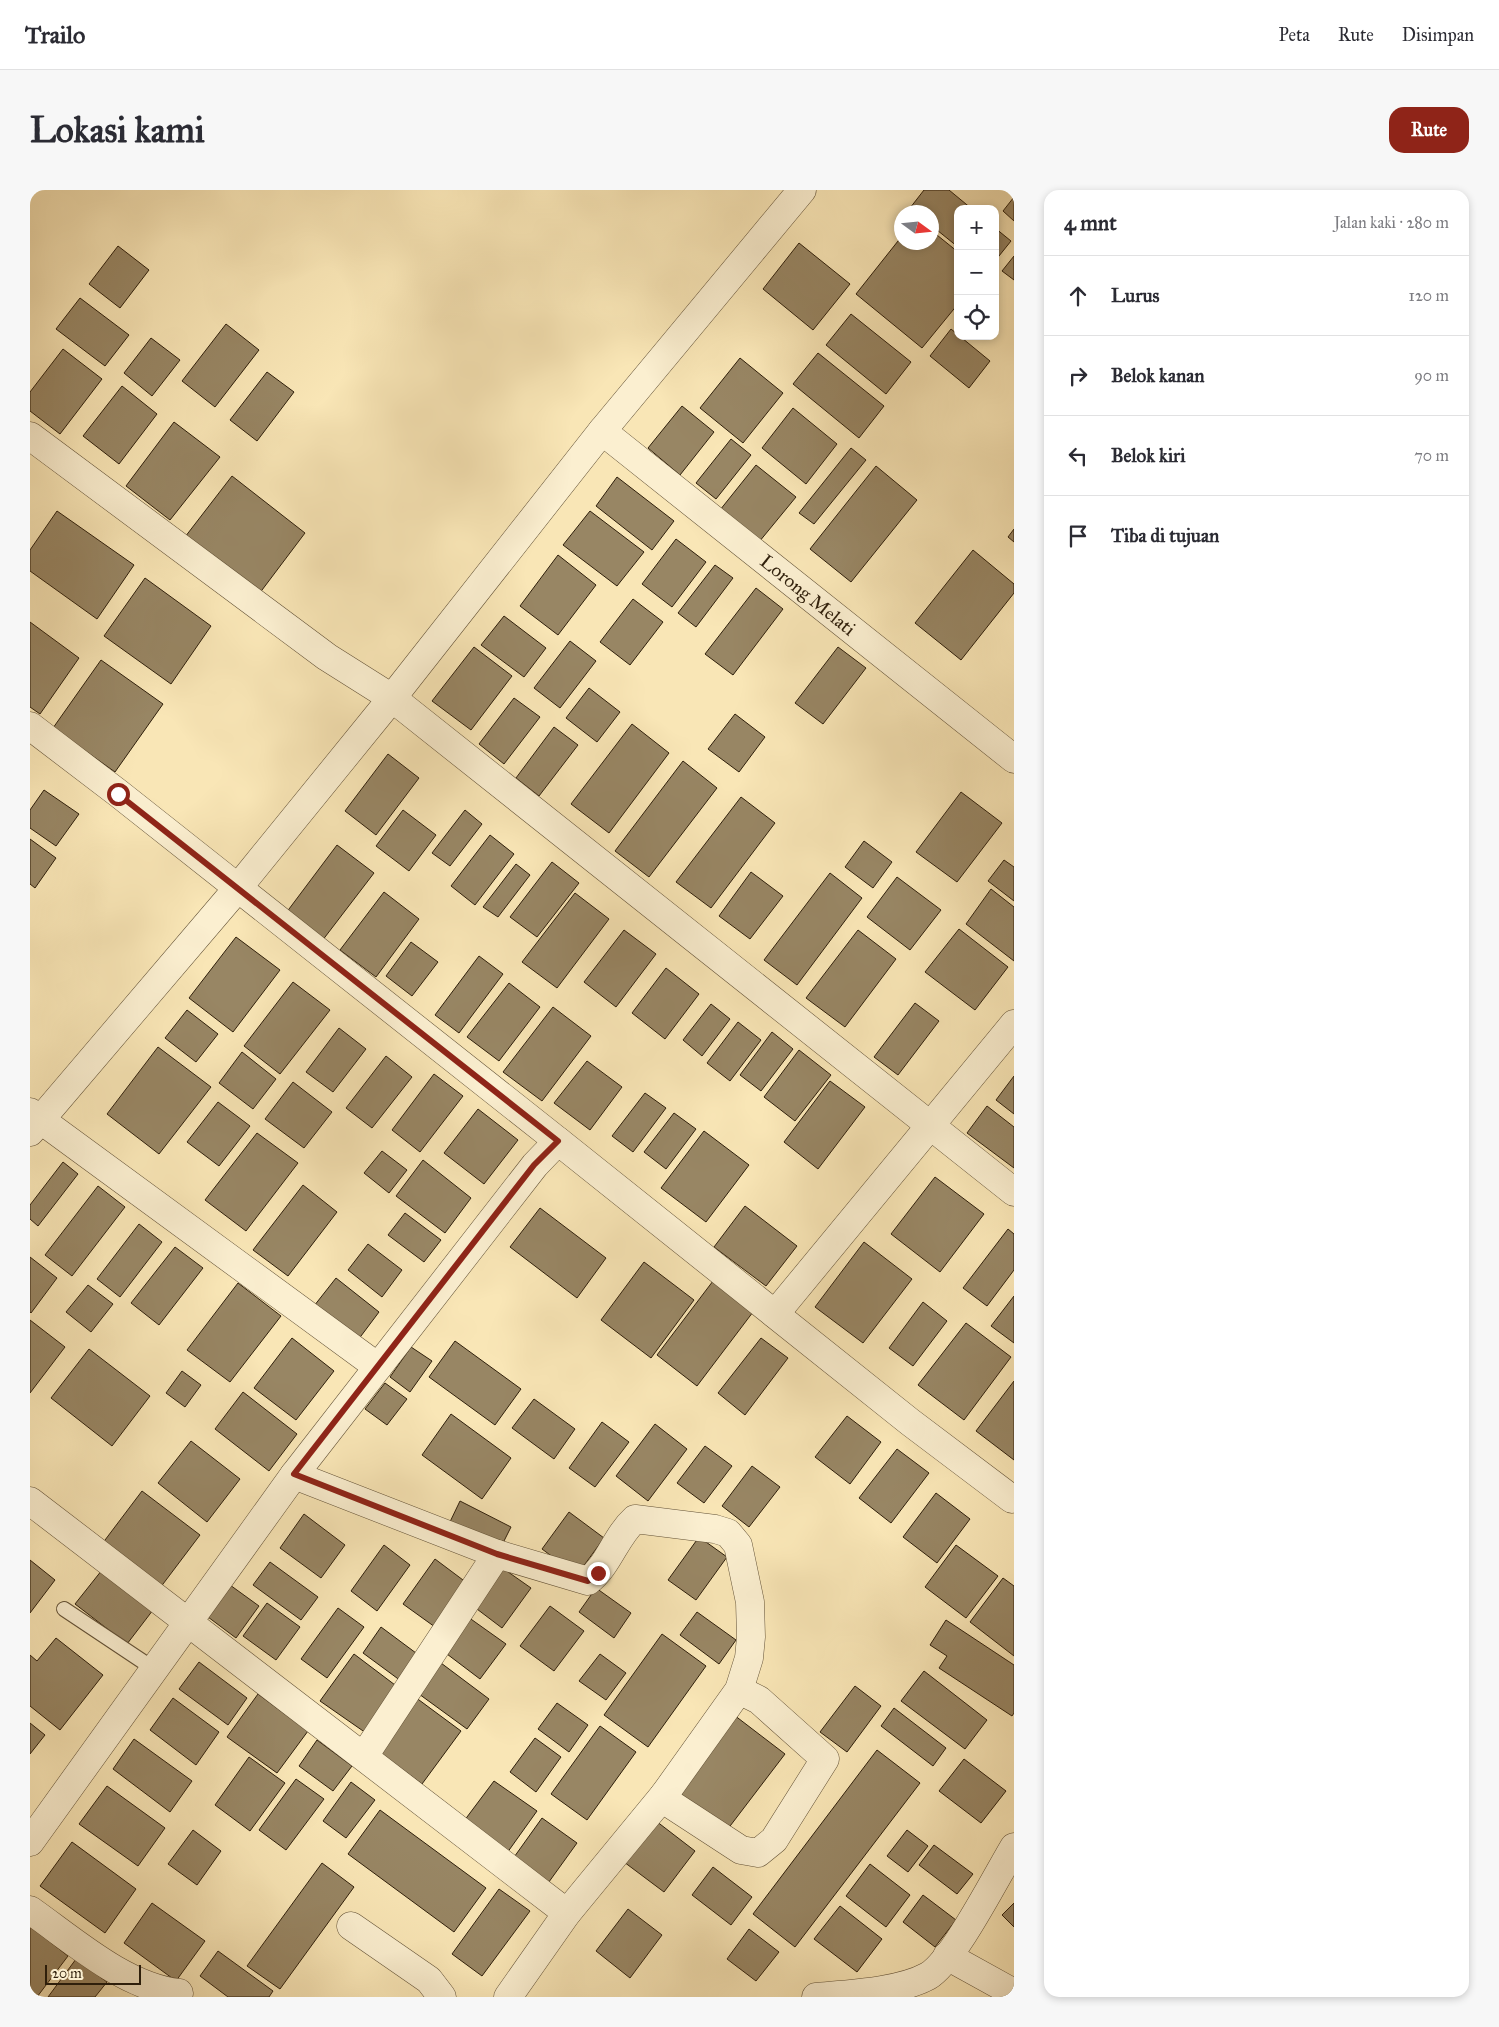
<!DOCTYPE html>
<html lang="id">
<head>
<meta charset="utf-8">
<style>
	:root { --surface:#fff; --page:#f7f7f7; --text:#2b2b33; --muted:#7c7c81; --line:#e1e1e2; --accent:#8f2418 }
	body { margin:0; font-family:"IM FELL Great Primer",serif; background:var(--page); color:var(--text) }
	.controls { position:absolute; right:15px; top:15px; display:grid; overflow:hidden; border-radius:10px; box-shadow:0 2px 8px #0003 }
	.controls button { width:45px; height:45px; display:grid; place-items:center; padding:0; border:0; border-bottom:1px solid var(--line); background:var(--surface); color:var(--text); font:25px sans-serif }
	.compass { position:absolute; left:864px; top:15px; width:45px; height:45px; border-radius:50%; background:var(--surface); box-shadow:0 2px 8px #0003; rotate:105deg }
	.scale { position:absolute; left:15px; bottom:12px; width:96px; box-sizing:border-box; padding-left:5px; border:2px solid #2f1f0b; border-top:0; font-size:14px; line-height:18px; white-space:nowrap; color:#2f1f0b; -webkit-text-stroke:4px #fbefd0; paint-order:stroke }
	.stop { position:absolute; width:15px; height:15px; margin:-11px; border:4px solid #8f2418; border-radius:50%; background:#fff }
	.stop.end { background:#8f2418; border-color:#fff; box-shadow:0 1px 5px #0008 }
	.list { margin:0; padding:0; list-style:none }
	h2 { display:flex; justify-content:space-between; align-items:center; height:65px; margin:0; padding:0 20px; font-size:21px }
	h2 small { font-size:16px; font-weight:400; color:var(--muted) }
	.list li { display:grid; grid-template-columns:32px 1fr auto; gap:15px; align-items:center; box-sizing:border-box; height:80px; padding:0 20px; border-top:1px solid var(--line) }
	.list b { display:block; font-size:19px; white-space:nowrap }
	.list em { font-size:16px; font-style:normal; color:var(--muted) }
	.icon { flex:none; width:28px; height:28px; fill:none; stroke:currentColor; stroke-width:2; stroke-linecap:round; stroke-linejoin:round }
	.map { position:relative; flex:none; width:984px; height:1807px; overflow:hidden; border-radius:15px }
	header { display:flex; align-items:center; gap:30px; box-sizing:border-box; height:70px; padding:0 25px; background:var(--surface); border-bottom:1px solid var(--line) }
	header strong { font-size:24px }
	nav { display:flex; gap:28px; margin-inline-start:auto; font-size:18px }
	.intro { display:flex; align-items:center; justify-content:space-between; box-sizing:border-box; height:120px; padding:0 30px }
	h1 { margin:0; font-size:35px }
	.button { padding:12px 22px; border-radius:15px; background:var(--accent); color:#fff; font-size:18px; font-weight:700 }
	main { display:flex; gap:30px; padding:0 30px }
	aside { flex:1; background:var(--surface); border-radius:15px; box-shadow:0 2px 8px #0003 }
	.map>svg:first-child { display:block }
</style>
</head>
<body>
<header>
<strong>Trailo</strong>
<nav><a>Peta</a><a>Rute</a><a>Disimpan</a></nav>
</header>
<div class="intro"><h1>Lokasi kami</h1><a class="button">Rute</a></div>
<main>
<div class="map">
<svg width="984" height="1807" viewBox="0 0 984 1807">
	<rect width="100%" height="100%" fill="#f9e6b6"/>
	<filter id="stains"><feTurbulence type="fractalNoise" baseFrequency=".004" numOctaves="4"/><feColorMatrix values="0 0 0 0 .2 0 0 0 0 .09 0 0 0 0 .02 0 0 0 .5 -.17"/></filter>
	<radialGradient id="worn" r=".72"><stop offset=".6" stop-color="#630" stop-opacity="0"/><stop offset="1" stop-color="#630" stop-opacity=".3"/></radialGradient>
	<g fill="#988664" stroke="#2f1f0b">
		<path d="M894,0h25l23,19h-14v38l-26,-21v-14h-17l-5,-4z"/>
		<path d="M984,7v24l-11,-10z"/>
		<path d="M965,38l16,13 -16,20z"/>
		<path d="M902,41l26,21v52l-36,44 -66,-54 46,-58v6h30z"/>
		<path d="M769,53l51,41 -37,46 -50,-41z"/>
		<path d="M88,56l31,24 -29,38 -31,-24z"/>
		<path d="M984,66v24l-12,-9z"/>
		<path d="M50,108l49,37 -24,31 -49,-37z"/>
		<path d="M821,124l60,48 -25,32 -60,-49z"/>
		<path d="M196,134l33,26 -44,57 -33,-26z"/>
		<path d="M921,139l39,32 -21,27 -39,-32z"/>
		<path d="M121,148l29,22 -28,36 -28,-23z"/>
		<path d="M33,159l39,30 -42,55 -30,-23v-19z"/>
		<path d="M788,163l66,53 -25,32 -66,-54z"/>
		<path d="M710,168l43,35 -40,50 -43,-35z"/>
		<path d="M237,182l27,20 -37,49 -27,-21z"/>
		<path d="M92,196l35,28 -38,50 -36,-28z"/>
		<path d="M652,216l32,26 -34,43 -32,-27z"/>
		<path d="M763,218l44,36 -31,40 -44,-36z"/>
		<path d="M144,232l46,35 -50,63 -44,-34z"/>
		<path d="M701,249l20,16 -35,44 -20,-16z"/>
		<path d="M821,258l15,12 -52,64 -15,-11z"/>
		<path d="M726,275l40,32 -37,45 -39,-32z"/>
		<path d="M846,276l41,34 -66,82 -41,-33z"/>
		<path d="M202,286l73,57 -46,61 -74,-57z"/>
		<path d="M587,287l57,44 -22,29 -56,-44z"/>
		<path d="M27,321l77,54 -37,54 -67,-48v-21z"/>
		<path d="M560,321l54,41 -27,34 -54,-41z"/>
		<path d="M984,339v13l-6,-5z"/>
		<path d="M646,349l30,23 -34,45 -30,-23z"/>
		<path d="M943,360l41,34v9l-53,67 -46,-37z"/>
		<path d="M528,365l38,30 -38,50 -38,-29z"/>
		<path d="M685,375l18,13 -37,49 -18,-14z"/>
		<path d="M115,388l66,48 -40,58 -67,-48z"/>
		<path d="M726,398l27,21 -50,66 -28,-21z"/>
		<path d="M603,409l30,23 -33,43 -30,-23z"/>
		<path d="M474,426l42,32 -22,29 -43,-32z"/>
		<path d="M0,432l49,36 -39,56 -10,-7z"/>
		<path d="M540,451l26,20 -36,47 -26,-20z"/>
		<path d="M444,457l38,29 -41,54 -39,-29z"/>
		<path d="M808,457l28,21 -43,56 -28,-21z"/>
		<path d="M71,470l62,44 -48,68 -62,-44z"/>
		<path d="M559,498l31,24 -23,30 -31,-24z"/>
		<path d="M484,508l26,19 -36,47 -25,-20z"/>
		<path d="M705,524l30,23 -26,35 -31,-23z"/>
		<path d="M602,534l37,29 -60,80 -38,-29z"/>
		<path d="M524,537l24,18 -39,51 -23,-18z"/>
		<path d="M358,564l31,24 -43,57 -31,-24z"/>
		<path d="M653,571l34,27 -68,89 -34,-26z"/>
		<path d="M14,600l35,24 -23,32 -26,-18v-18z"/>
		<path d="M931,602l41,31 -45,59 -41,-30z"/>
		<path d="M711,607l34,26 -64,85 -35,-26z"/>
		<path d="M373,620l33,25 -27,36 -33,-25z"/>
		<path d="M435,620l17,14 -32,42 -18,-13z"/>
		<path d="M460,645l24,19 -39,51 -24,-19z"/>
		<path d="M0,649l26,19 -21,30 -5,-4z"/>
		<path d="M834,651l28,21 -19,26 -28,-21z"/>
		<path d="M307,655l37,28 -52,68 -36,-28z"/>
		<path d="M974,670l10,7v34l-26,-20z"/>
		<path d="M522,672l27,21 -42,54 -27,-20z"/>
		<path d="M486,674l14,11 -32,42 -15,-10z"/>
		<path d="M721,682l32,24 -33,43 -31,-23z"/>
		<path d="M800,683l32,25 -65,87 -33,-25z"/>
		<path d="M867,687l44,33 -31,40 -43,-33z"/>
		<path d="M961,699l23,18v54l-48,-37z"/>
		<path d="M354,702l35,27 -43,58 -36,-27z"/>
		<path d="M545,703l34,26 -52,69 -35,-26z"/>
		<path d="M929,739l49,38 -33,43 -50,-38z"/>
		<path d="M594,740l32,24 -40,53 -32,-25z"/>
		<path d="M828,740l38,29 -51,68 -39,-29z"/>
		<path d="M206,747l44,33 -47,62 -44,-34z"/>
		<path d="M381,752l27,20 -26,34 -26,-20z"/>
		<path d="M449,766l24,18 -44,59 -24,-18z"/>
		<path d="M636,778l33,26 -34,45 -33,-26z"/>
		<path d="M263,792l37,28 -50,64 -36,-28z"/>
		<path d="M479,793l31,24 -41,54 -32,-24z"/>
		<path d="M885,813l24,18 -41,54 -24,-18z"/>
		<path d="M681,814l19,15 -28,37 -19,-16z"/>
		<path d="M523,817l38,29 -49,65 -39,-29z"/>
		<path d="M157,820l31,24 -22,28 -31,-24z"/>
		<path d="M708,832l23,18 -31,41 -23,-18z"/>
		<path d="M309,838l27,21 -33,43 -27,-20z"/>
		<path d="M742,842l21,17 -32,42 -21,-16z"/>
		<path d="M128,857l53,40 -52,67 -52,-40z"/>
		<path d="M769,860l32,25 -36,46 -31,-24z"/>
		<path d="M212,862l34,27 -23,30 -34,-26z"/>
		<path d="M356,866l26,21 -40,51 -26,-20z"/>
		<path d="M557,871l35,26 -32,43 -36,-27z"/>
		<path d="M404,884l29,22 -43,56 -28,-22z"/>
		<path d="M984,886v38l-18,-14z"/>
		<path d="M800,891l35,26 -47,62 -34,-27z"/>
		<path d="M263,892l39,30 -28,36 -39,-29z"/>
		<path d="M615,903l21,15 -33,44 -21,-16z"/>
		<path d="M188,912l32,24 -31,40 -32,-24z"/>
		<path d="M957,916l27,21v41l-47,-35z"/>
		<path d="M448,919l40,31 -34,44 -40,-31z"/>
		<path d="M644,923l22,16 -30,40 -22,-17z"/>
		<path d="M674,941l45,34 -43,57 -45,-34z"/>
		<path d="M227,943l41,30 -52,68 -41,-31z"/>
		<path d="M352,961l25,19 -18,23 -25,-20z"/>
		<path d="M393,970l48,38 -26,35 -49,-37z"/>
		<path d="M33,972l15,12 -40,52 -8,-7v-14z"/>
		<path d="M905,987l49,37 -44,58 -49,-38z"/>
		<path d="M273,995l34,27 -49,64 -35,-26z"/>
		<path d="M68,996l27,21 -53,69 -27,-21z"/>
		<path d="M715,1016l52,40 -31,40 -52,-39z"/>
		<path d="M510,1018l66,50 -29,40 -67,-51z"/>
		<path d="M375,1023l36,27 -17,22 -36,-27z"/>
		<path d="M109,1034l23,18 -42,55 -23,-18z"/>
		<path d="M978,1039l6,5v36l-27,36 -24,-18z"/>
		<path d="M834,1052l48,37 -49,64 -48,-36z"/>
		<path d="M338,1054l34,26 -20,27 -34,-27z"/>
		<path d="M145,1057l28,21 -44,57 -28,-22z"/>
		<path d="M0,1067l27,21 -26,35 -1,-1z"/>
		<path d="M614,1072l50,38 -43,58 -50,-38z"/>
		<path d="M306,1088l43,34 -21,28 -44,-34z"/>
		<path d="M683,1091l40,31 -56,74 -40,-31z"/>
		<path d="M208,1093l43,33 -51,66 -43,-32z"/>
		<path d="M58,1095l25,19 -22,28 -25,-20z"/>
		<path d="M984,1106v47l-23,-17z"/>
		<path d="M893,1112l24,19 -34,45 -24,-18z"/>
		<path d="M0,1130l35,27 -35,46z"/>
		<path d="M936,1133l45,34 -47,63 -46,-35z"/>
		<path d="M262,1148l42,33 -38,49 -42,-32z"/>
		<path d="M731,1148l27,20 -43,57 -27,-22z"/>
		<path d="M425,1151l66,48 -26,36 -66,-48z"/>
		<path d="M381,1157l21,14 -22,31 -20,-15z"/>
		<path d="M59,1159l61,47 -38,50 -61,-48z"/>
		<path d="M152,1181l19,14 -16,22 -19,-14z"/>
		<path d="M984,1191v79l-38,-29z"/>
		<path d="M355,1193l22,16 -20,26 -22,-16z"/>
		<path d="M213,1202l54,42 -28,37 -54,-42z"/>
		<path d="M504,1209l41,30 -21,30 -42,-31z"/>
		<path d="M421,1224l60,44 -29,41 -60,-44z"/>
		<path d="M817,1226l34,26 -31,42 -35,-27z"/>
		<path d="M572,1232l27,20 -34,45 -26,-19z"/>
		<path d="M625,1234l32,25 -39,52 -32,-25z"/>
		<path d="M161,1251l49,38 -33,43 -49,-39z"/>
		<path d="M675,1256l27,20 -28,37 -27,-20z"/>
		<path d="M867,1259l32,24 -38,50 -32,-25z"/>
		<path d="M722,1276l28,21 -31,40 -27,-21z"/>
		<path d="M112,1301l58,44 -40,53 -58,-44z"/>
		<path d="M906,1303l34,26 -33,44 -34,-26z"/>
		<path d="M430,1311l51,26 -12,24 -51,-25z"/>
		<path d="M539,1322l35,26 -27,37 -35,-26z"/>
		<path d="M274,1324l41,31 -24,33 -41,-30z"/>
		<path d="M669,1347l28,20 -31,43 -28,-20z"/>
		<path d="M354,1355l26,20 -33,46 -26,-20z"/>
		<path d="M926,1355l42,31 -32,42 -41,-31z"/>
		<path d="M405,1369l32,24 -32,44 -32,-23z"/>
		<path d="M0,1370l25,20 -25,33z"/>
		<path d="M240,1372l48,35 -17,23 -48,-35z"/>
		<path d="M471,1377l30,21 -29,40 -29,-22z"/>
		<path d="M72,1380l51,40 -26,34 -52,-40z"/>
		<path d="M973,1388l11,8v70l-44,-34z"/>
		<path d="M200,1395l29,21 -23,32 -28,-21z"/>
		<path d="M566,1398l35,25 -17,25 -35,-26z"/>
		<path d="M237,1413l33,24 -24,33 -33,-24z"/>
		<path d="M520,1416l34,25 -30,40 -34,-25z"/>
		<path d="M308,1418l26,19 -37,51 -26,-19z"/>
		<path d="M667,1422l39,28 -17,24 -39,-29z"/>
		<path d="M438,1427l38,27 -26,35 -37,-28z"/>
		<path d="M916,1430l68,45v48l-2,3 -73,-48 8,-12 -17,-11z"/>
		<path d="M351,1437l39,29 -19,25 -38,-28z"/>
		<path d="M632,1444l44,32 -58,81 -44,-32z"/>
		<path d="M26,1448l47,37 -43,55 -30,-24v-51l7,6z"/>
		<path d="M324,1464l45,34 -33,45 -46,-32z"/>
		<path d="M570,1464l26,19 -20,27 -27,-19z"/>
		<path d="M169,1472l48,36 -19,27 -49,-36z"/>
		<path d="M411,1473l48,36 -22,30 -48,-35z"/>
		<path d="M894,1481l63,49 -22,29 -64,-48z"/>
		<path d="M825,1496l26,20 -34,46 -27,-20z"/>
		<path d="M228,1504l50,37 -31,42 -50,-36z"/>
		<path d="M385,1507l46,34 -39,53 -46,-34z"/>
		<path d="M143,1508l46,34 -23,33 -46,-35z"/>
		<path d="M527,1513l31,22 -19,27 -31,-23z"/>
		<path d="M864,1518l52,40 -13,18 -52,-40z"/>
		<path d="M704,1525l51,39 -61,80 -51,-39z"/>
		<path d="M0,1533l15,12 -15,19z"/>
		<path d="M570,1536l36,26 -49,68 -36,-26z"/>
		<path d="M505,1548l26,19 -25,35 -26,-20z"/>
		<path d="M104,1549l58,42 -22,31 -57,-43z"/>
		<path d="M287,1550l35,26 -19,25 -34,-25z"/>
		<path d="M847,1560l43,33 -125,164 -42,-33z"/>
		<path d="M219,1567l36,26 -35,48 -35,-26z"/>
		<path d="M934,1569l42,32 -25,32 -42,-32z"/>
		<path d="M266,1589l28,20 -38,51 -27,-20z"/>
		<path d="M464,1591l43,30 -30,42 -43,-32z"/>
		<path d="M321,1592l24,18 -29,38 -23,-17z"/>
		<path d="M77,1596l58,42 -27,38 -59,-42z"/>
		<path d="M350,1620l106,78 -32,44 -106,-78z"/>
		<path d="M512,1628l35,25 -31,43 -34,-26z"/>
		<path d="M626,1631l39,30 -31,41 -40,-30z"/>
		<path d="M163,1640l28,21 -24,34 -29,-21z"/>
		<path d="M877,1640l21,16 -20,26 -21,-16z"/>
		<path d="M42,1652l64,47 -31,44 -65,-47z"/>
		<path d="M904,1655l39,29 -16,20 -38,-29z"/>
		<path d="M292,1673l32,24 -74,102 -33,-23z"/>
		<path d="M840,1674l40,31 -24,32 -40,-31z"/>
		<path d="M683,1677l39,30 -21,28 -39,-30z"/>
		<path d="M469,1699l31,22 -48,65 -30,-22z"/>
		<path d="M893,1705l33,25 -21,27 -32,-25z"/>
		<path d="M122,1713l53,38 -29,40 -52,-38z"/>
		<path d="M984,1713v24l-12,-12z"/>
		<path d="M810,1716l42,33 -25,33 -43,-33z"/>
		<path d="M598,1719l34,26 -32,43 -34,-27z"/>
		<path d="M0,1736l38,30 -31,41h-7z"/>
		<path d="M719,1739l30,23 -23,29 -29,-22z"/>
		<path d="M188,1761l55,40 -4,6h-41l-28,-21z"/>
		<path d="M46,1769l31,23 -12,15h-47z"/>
	</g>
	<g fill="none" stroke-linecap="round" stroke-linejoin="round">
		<g stroke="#625136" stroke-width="16">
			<path id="service" d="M34,1419l90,60"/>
		</g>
		<g stroke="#625136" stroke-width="29">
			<g id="minor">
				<path d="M572,241l412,328"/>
				<path d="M0,246l297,221 65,41 622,494"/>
				<path d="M0,536l88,67 440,348"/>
				<path d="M0,922l348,255"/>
				<path d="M0,942l207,-243 155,-191 210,-267 200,-241"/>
				<path d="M745,1124l239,-290"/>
				<path d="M264,1285l203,79 91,27c21,-16 27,-44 47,-62l80,10 13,4 10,12 12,57 1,35 -2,21 -10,32 -75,105 -97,118 -59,84"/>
				<path d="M0,1311l537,412"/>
				<path d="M334,1566l133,-202"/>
				<path d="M634,1605l8,10 69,45 17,3 16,-13 51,-81 -66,-59 -20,-10"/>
				<path d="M0,1652l264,-367 241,-310 23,-24 352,281 102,77"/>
				<path d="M0,1720c44,31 95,77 149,83"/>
				<path d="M321,1736l78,54 13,17"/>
				<path d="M917,1766l67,37"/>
				<path d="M786,1807c32,-3 83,-5 112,-21 25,-14 69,-101 86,-129"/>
			</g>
		</g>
		<use href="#service" stroke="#fbefd0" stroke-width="14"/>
		<use href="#minor" stroke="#fbefd0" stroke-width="28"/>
	</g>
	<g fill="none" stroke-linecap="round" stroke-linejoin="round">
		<path stroke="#8f2418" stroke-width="6" d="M88,604l440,347 -24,24 -240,309 203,80 91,27 10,-8"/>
	</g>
	<g text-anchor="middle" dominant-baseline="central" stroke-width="4" stroke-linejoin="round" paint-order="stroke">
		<g font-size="19" fill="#2f1f0b" stroke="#fbefd0">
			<text transform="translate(778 405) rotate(39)">Lorong Melati</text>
		</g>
	</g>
	<rect width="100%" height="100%" filter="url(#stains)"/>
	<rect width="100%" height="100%" fill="url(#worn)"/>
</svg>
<div class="controls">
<button>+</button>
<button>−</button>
<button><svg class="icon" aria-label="locate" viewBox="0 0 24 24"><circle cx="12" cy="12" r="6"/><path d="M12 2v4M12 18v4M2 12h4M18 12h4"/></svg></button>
</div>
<svg class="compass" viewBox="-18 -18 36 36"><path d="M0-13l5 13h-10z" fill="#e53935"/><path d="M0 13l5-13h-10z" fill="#7c7c81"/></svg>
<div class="scale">20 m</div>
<div class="stop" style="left:88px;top:604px"></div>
<div class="stop end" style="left:568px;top:1383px"></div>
</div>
<aside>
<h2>4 mnt<small>Jalan kaki · 280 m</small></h2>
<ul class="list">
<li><svg class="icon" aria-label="ahead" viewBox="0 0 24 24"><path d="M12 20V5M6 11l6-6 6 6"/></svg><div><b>Lurus</b></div><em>120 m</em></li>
<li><svg class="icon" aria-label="right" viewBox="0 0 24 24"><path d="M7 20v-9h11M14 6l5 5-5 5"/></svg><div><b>Belok kanan</b></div><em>90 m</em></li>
<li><svg class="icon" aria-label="left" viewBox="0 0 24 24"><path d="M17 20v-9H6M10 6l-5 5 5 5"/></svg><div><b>Belok kiri</b></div><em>70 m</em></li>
<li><svg class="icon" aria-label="arrive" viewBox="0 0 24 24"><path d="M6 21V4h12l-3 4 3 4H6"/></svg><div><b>Tiba di tujuan</b></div></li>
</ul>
</aside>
</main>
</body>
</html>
